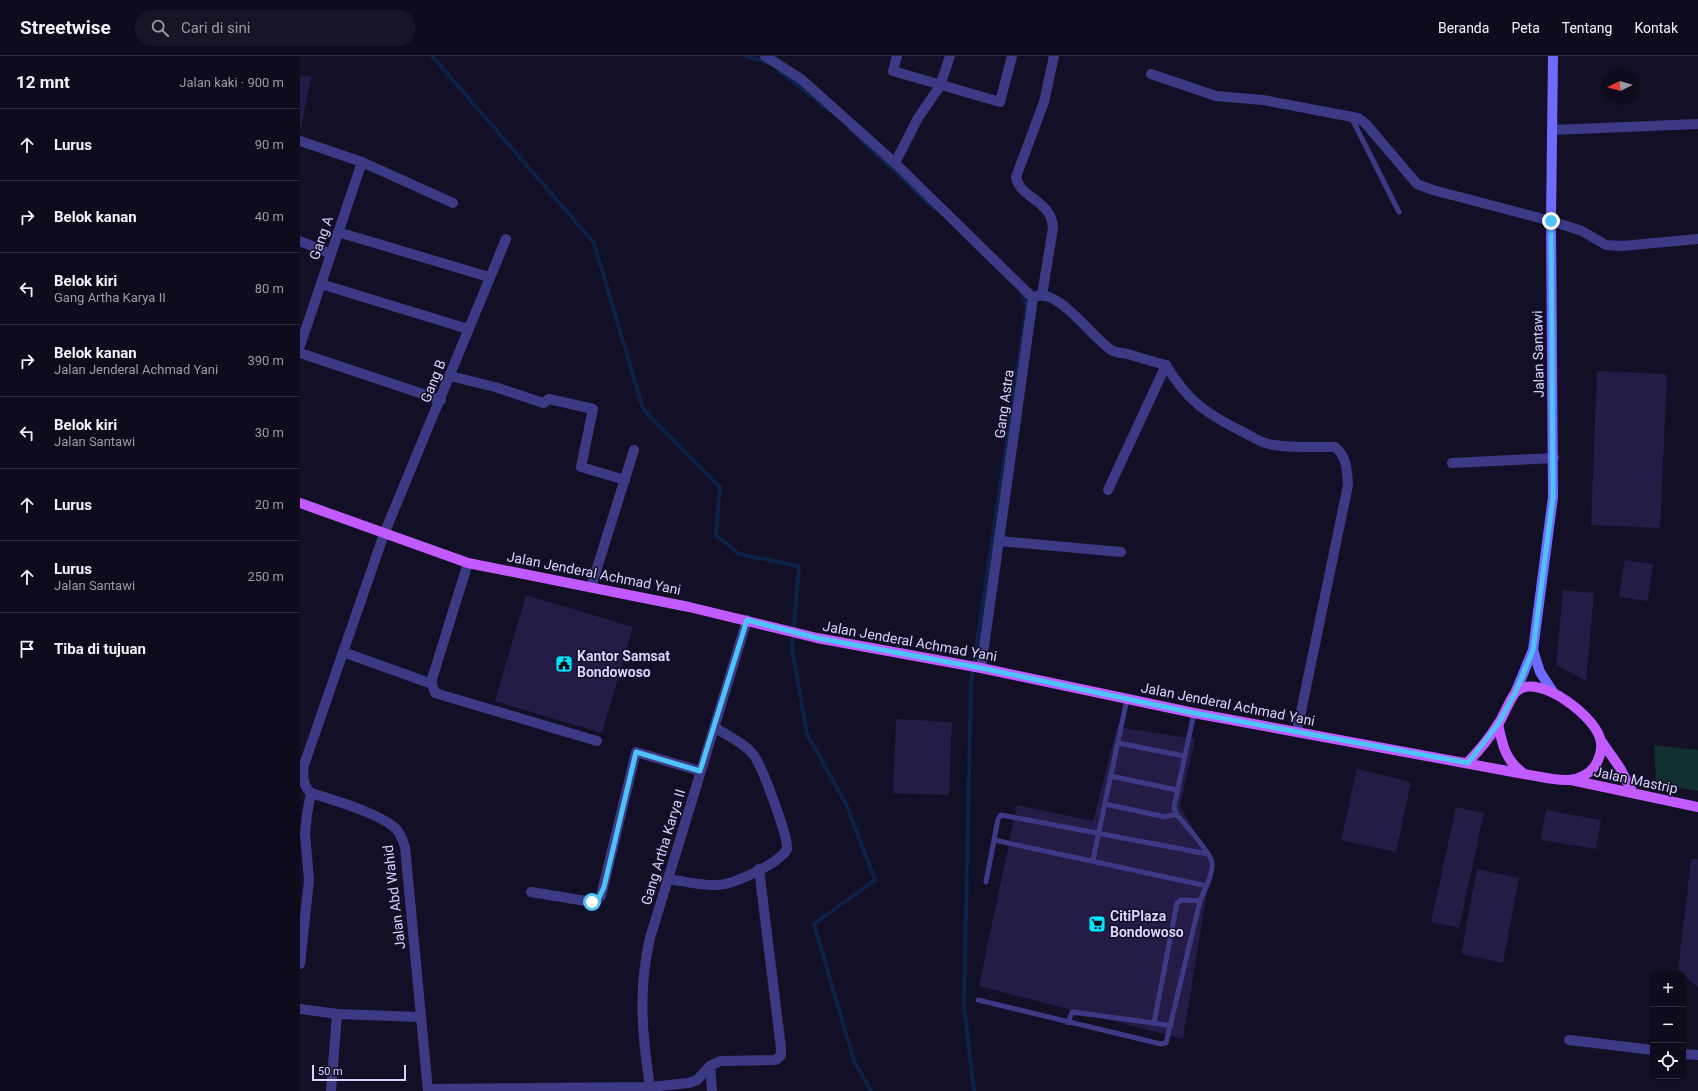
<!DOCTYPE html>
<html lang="id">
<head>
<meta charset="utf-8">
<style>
	:root { --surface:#0e0b1c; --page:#171425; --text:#f1f3f6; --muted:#9b9ba3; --line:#2e2b3b }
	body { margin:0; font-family:Roboto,sans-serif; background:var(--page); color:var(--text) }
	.controls { position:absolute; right:12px; bottom:12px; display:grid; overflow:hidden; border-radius:8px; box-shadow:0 1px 3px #0004 }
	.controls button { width:36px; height:36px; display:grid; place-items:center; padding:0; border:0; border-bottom:1px solid var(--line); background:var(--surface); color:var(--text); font:20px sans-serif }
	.compass { position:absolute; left:1302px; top:12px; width:36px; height:36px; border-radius:50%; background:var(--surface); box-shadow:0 1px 3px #0004; rotate:265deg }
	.scale { position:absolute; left:12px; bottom:10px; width:94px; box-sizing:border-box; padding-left:4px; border:2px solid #d9d4ff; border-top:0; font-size:11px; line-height:14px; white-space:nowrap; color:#d9d4ff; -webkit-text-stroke:3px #130f26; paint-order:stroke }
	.stop { position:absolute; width:12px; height:12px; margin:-9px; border:3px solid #4fc3f7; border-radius:50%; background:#fff }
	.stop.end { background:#4fc3f7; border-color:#fff; box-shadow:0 1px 4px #0008 }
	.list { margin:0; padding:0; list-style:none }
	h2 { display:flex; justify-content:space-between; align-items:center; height:52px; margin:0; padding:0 16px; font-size:17px }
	h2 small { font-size:13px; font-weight:400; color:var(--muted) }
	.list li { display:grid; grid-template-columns:26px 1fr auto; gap:12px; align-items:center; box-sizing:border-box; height:72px; padding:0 16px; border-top:1px solid var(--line) }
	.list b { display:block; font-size:15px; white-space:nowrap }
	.list p { margin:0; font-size:13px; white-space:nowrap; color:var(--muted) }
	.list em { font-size:13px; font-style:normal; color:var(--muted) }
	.icon { flex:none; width:22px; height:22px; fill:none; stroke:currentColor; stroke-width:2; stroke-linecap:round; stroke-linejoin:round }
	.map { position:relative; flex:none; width:1398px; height:1035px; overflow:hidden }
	header { display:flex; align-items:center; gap:24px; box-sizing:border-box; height:56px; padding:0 20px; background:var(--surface); border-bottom:1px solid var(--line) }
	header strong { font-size:19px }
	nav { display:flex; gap:22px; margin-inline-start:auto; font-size:14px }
	.search { width:280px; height:36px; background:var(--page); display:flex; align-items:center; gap:10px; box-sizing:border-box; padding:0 14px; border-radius:16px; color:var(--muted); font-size:15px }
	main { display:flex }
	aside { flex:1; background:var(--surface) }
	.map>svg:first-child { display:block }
</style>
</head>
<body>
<header>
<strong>Streetwise</strong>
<div class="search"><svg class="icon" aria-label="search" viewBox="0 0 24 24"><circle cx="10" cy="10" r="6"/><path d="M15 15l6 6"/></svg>Cari di sini</div>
<nav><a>Beranda</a><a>Peta</a><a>Tentang</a><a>Kontak</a></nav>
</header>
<main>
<aside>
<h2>12 mnt<small>Jalan kaki · 900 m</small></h2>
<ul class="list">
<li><svg class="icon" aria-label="ahead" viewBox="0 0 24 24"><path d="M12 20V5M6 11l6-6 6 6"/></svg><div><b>Lurus</b></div><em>90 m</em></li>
<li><svg class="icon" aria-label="right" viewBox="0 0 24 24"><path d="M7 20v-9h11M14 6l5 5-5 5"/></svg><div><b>Belok kanan</b></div><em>40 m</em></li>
<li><svg class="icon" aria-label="left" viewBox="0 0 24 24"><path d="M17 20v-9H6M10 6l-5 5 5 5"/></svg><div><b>Belok kiri</b><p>Gang Artha Karya II</p></div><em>80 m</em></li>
<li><svg class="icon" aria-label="right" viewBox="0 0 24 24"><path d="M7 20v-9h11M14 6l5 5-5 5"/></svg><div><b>Belok kanan</b><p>Jalan Jenderal Achmad Yani</p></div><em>390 m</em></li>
<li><svg class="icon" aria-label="left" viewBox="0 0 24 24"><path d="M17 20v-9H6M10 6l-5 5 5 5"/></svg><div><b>Belok kiri</b><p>Jalan Santawi</p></div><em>30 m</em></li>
<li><svg class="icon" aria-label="ahead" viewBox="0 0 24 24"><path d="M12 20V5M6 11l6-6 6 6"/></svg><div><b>Lurus</b></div><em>20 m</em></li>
<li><svg class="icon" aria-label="ahead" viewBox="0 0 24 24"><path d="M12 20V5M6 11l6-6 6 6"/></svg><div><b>Lurus</b><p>Jalan Santawi</p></div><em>250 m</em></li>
<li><svg class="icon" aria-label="arrive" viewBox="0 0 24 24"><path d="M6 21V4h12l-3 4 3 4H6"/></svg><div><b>Tiba di tujuan</b></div></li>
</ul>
</aside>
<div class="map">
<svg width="1398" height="1035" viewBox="0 0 1398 1035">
	<rect width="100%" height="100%" fill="#130f26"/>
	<path fill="#12302f" d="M1354,689l44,5v41l-42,-7z"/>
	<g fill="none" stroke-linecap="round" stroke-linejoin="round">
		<g stroke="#0c2248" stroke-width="4">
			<path d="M132,0l162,187 49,166 77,78 -4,48 23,19 60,12 -7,83 15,85 39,70 29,76 -61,44 40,137 17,30"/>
			<path d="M446,0l23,7"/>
			<path d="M479,15l50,39"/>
			<path d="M550,73l84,79"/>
			<path d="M674,1035l-10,-85 7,-323 56,-377 -6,-15"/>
		</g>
	</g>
	<g fill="#241b47">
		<path d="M0,19l11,2 -10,51h-1z"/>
		<path d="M1297,315l70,3 -7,154 -69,-3z"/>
		<path d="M1325,504l28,4 -5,37 -29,-4z"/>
		<path d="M1263,534l31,3 -8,88 -30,-16z"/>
		<path d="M226,539l107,32 -31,106 -107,-32z"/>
		<path d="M596,663l56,3 -3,73 -56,-2z"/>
		<path d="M817,671l78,12 -15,67 32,56 -29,177 -204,-53 38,-181 76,16z"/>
		<path d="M1057,713l54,13 -15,70 -55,-12z"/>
		<path d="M1156,751l28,6 -25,115 -28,-6z"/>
		<path d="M1246,754l55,10 -5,29 -55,-9z"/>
		<path d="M1391,803h7v128l-20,-16z"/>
		<path d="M1177,813l42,9 -16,85 -42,-9z"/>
	</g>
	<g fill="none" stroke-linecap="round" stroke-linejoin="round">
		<g stroke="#3d3a85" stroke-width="5">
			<path d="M1051,61l48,95"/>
			<path d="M818,687l66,13"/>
			<path d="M811,720l66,14"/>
			<path d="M805,748l60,13 11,-3"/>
			<path d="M694,784l213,46"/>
			<path d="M793,804l34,-161"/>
			<path d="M686,826l12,-63 3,-4 207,39"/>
			<path d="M678,944l183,44 5,-1 34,-142c4,-12 13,-24 12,-38 0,-9 -29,-41 -36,-49l-2,-7 20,-94"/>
			<path d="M768,967l4,-11 82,11 23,-120 4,-3 19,1"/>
			<path d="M854,967l17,3"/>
		</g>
		<g stroke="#3d3a85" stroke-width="10">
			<path d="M465,0l36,23 94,84"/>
			<path d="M597,0l-4,15 107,31 12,-46"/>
			<path d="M650,0l-10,30 -22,32 -23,45 138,135"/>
			<path d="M851,18l65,22 47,4 95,18 8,6 51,60 16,6 118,31 31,10 24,14 16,1 76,-7"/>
			<path d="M1252,74l146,-6"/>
			<path d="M0,85l62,21 91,41"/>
			<path d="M38,176l151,45"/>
			<path d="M0,185l31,13"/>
			<path d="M21,228l147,45"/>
			<path d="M742,239l11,-67c-1,-28 -33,-29 -37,-51l28,-75 10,-46"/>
			<path d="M0,290l62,-184"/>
			<path d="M0,297l141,47"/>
			<path d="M866,309c21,36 41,49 77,67 10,5 19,12 31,13 19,3 41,2 61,2 12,10 12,23 13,38l-51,246"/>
			<path d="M150,320l45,11 48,16 6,-4 44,10 -12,58 44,13"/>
			<path d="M1152,407l102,-5"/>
			<path d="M808,434l58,-125"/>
			<path d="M699,485l122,11"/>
			<path d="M168,507l-36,116v5l3,9 162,48"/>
			<path d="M291,531l43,-137"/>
			<path d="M43,596l89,32"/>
			<path d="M681,612l52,-370c23,-15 61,43 80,53 4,2 10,2 15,3 13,4 25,8 38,11"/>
			<path d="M368,823c16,2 33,7 49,6 16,0 63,-22 70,-36 1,-13 -26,-87 -35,-96 -9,-11 -26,-18 -38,-26"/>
			<path d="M231,836l61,10 5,-2 4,-4 35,-144 64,19"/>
			<path d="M0,908l9,-84 -4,-46 2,-20 4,-21"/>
			<path d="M0,953l37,5 83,3"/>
			<path d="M1269,984l84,10"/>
			<path d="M1383,998l15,1"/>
			<path d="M410,1010l2,25"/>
			<path d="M350,1031c-8,-52 -12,-98 0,-149l97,-318"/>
			<path d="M128,1033l222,-2 39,-4 8,-3 13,-14 10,-5 56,-1 5,-5v-7l-22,-179"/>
			<path d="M31,1035l6,-77"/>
			<path d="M128,1035l-23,-244c-2,-6 -4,-12 -8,-17 -14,-16 -64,-30 -86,-37 -8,-7 -9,-17 -7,-28l80,-231 122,-295"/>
		</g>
		<g stroke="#6f6bff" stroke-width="10">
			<path d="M1233,594l7,22 13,20"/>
			<path d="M1216,635l17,-41 20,-153 -2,-276 2,-165"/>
		</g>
		<g stroke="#c25bff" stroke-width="10">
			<path d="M0,447l168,60 221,44 128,31 164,30 213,45 330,61c14,2 31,7 45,6 10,-1 20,-6 26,-14 4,-7 7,-15 6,-23 -1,-24 -63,-71 -84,-52 -6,5 -13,24 -18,32 -9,14 -20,28 -32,40"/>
			<path d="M1198,668c4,19 7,36 24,48"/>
			<path d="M1302,686l18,26 13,25"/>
			<path d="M1271,724l127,27"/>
		</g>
	</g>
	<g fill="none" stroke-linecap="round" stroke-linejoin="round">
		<path stroke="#4fc3f7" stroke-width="5" d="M292,846l6,-2 6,-13 32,-135 64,19 47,-151 70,18 164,30 213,45 274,50 30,-39 18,-33 17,-41 20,-153 -2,-276"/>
	</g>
	<defs>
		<g id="civic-square" transform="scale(0.9)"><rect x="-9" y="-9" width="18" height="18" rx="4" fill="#00e5ff" stroke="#130f26"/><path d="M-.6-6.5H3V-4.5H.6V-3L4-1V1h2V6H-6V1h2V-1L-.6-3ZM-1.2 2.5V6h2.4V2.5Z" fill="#111"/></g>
		<g id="supermarket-square" transform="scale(0.9)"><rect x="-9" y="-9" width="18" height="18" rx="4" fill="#00e5ff" stroke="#130f26"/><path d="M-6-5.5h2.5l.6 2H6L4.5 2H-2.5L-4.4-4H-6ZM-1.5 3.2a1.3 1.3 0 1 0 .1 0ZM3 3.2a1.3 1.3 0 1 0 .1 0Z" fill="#111"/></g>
	</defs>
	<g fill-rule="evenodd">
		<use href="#civic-square" x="264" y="608"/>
		<use href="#supermarket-square" x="797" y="868"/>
	</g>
	<g text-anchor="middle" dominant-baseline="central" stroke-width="3" stroke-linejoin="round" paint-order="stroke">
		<g font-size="14" fill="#d9d4ff" stroke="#130f26">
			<text transform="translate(21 182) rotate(-71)">Gang A</text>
			<text transform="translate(1238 298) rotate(-91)">Jalan Santawi</text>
			<text transform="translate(133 325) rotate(-68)">Gang B</text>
			<text transform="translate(704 348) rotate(-82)">Gang Astra</text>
			<text transform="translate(294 517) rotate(11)">Jalan Jenderal Achmad Yani</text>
			<text transform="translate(610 585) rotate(10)">Jalan Jenderal Achmad Yani</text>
			<text transform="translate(928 648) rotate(11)">Jalan Jenderal Achmad Yani</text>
			<text transform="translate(1336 724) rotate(12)">Jalan Mastrip</text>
			<text transform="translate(363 791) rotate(-73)">Gang Artha Karya II</text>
			<text transform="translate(94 841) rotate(-97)">Jalan Abd Wahid</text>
		</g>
		<g font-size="14" font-weight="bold" fill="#d9d4ff" stroke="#130f26" text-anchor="start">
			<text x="277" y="600">Kantor Samsat<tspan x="277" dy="16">Bondowoso</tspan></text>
			<text x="810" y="860">CitiPlaza<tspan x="810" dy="16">Bondowoso</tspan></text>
		</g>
	</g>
</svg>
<div class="controls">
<button>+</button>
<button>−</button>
<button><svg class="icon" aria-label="locate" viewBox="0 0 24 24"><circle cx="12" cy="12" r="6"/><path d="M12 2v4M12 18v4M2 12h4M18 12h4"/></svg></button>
</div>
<svg class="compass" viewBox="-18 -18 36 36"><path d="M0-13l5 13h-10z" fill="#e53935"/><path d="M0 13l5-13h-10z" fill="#9b9ba3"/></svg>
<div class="scale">50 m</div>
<div class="stop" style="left:292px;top:846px"></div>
<div class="stop end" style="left:1251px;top:165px"></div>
</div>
</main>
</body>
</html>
